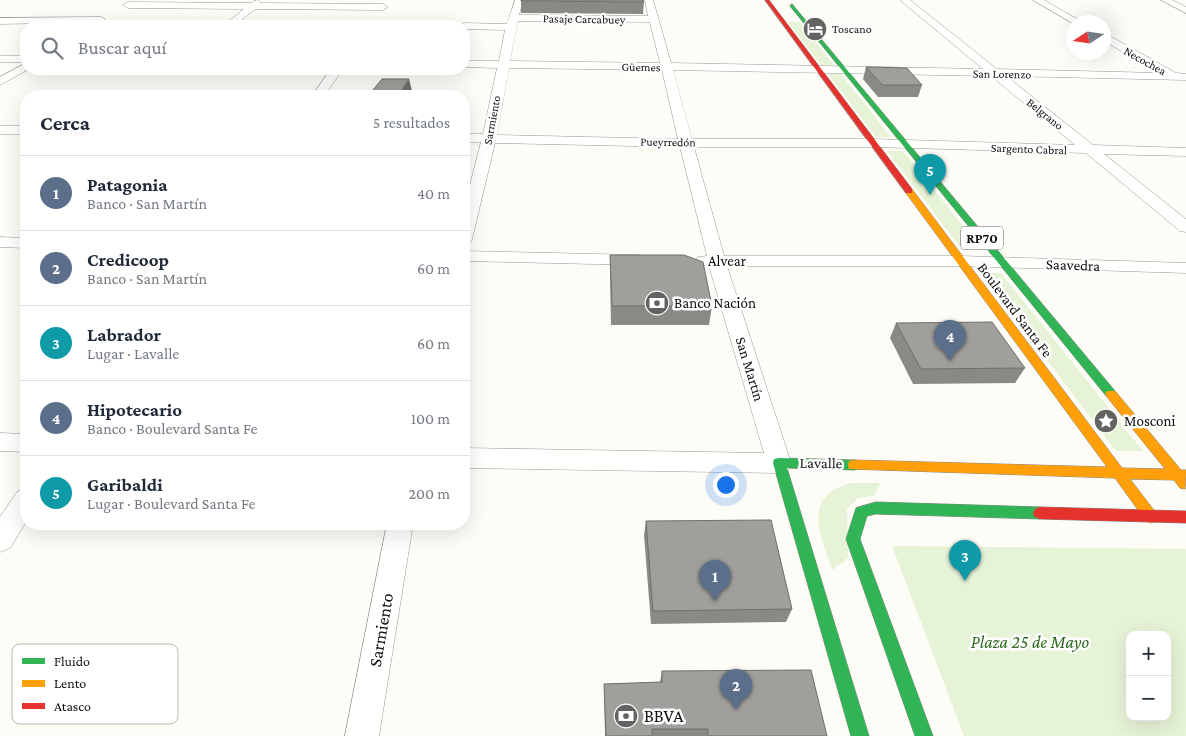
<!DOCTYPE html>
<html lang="es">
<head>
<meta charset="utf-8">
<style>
	:root { --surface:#fff; --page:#f6f6f7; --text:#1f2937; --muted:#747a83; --line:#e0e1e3; --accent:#ea580c }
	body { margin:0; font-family:"Crimson Pro",serif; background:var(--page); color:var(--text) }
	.controls { position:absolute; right:15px; bottom:15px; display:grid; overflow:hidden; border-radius:10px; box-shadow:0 5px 20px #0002 }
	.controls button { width:45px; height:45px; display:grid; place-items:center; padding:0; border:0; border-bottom:1px solid var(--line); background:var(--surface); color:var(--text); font:25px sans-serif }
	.compass { position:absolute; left:1066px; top:15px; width:45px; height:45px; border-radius:50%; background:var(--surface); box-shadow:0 5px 20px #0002; rotate:258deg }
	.you { position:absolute; left:725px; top:484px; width:18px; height:18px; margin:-12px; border:4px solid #fff; border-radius:50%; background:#1a73e8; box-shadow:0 0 0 8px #1a73e833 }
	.badge { display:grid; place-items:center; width:32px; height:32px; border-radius:50%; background:var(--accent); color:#fff; font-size:16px; font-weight:700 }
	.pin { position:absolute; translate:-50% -41px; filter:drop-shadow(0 1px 2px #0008) }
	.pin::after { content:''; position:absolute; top:26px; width:18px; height:15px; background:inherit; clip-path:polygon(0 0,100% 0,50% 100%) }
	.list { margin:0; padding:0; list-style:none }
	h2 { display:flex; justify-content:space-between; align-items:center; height:65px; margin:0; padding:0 20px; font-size:21px }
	h2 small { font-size:16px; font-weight:400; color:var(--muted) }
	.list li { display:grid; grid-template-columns:32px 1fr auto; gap:15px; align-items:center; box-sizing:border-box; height:75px; padding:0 20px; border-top:1px solid var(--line) }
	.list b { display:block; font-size:19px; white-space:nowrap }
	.list p { margin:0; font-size:16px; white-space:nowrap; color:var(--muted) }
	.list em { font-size:16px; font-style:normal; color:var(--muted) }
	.icon { flex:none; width:28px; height:28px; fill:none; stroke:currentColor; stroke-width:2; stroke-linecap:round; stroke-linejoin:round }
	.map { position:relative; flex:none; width:1186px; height:736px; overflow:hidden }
	.search { position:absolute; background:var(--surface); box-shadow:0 5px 20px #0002; left:20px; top:20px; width:450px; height:55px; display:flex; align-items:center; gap:12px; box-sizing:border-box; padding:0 18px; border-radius:20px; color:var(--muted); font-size:19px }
	.panel { position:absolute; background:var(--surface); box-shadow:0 5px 20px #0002; left:20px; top:90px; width:450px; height:440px; border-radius:20px }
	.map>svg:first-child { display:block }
</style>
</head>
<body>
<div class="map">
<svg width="1186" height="736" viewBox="0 0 1186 736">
	<rect width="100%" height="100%" fill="#fdfcf7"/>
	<g fill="#e7f3d7" fill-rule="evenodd">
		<path d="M788,22h11l35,43h-13z"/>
		<path d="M828,74h13l50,63h-15z"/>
		<path d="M887,151h16l78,98 -19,1z"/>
		<path d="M981,273h20l142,178h-27z"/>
		<path d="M850,483h31l-7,13 -16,2 -11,11 1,49 -16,12c-7,-24 -27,-60 0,-79 5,-3 12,-6 18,-8z"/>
		<path d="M892,546l294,3v187h-222zM1130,635h37v82h-37z"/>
	</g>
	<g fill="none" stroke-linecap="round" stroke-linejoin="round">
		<g stroke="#979795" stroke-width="1">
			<g id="street">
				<path d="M257,0l4,3 122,1 5,3 -5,3 -128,-1 -21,17h-11l21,-17 -116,-1 -5,-3 5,-3 123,1z"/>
				<path d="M515,0h8l-4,15 129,1 -3,-16h8l18,63 312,6 -83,-69h10l87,69 162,4 -55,-32v-7l4,1 68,38 10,1v6l-180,-4 87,69 93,3v8l-82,-2 82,65v13l-6,-1 -94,-78 -213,-6h-179l30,109h236l226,7v10l-226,-7h-233l64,197 -3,7 -9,3 -315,-5v-20l300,5 -55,-187 -11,-1 -3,-4 3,-4 9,-1 -27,-109 -185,-4 -23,96 -2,4 -6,1v-36l17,-66h-17v-8h19l14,-66 -33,-1v-6h35l6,-31 -41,-1v-3h-5l5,-3 43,1zM518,21l132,1 10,41 -150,-2zM509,68l153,2 16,69 -181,-4zM673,70l318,6 84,69 -202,-6h-181z"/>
				<path d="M1033,0h11l38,22 -8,2z"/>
				<path d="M1161,0h11l14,7v6z"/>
				<path d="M101,17l3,1v4l-104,2v-6z"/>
				<path d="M370,23h80l5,3h-90z"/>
				<rect x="0" y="56" width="26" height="6"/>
				<path d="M26,63v6h3l-29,16v-8z"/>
				<path d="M331,69h12l-19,27h-12z"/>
				<rect x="0" y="126" width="26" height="8"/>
				<path d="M0,237l26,1v10l-26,-1z"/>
				<path d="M464,251l174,4 6,1 3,4 -3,4 -6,1 -174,-4z"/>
				<path d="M0,433l26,1v18l-26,-1z"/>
				<path d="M26,489v33l-16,26 -10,4v-35l17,-25z"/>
				<path d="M387,524h26l-34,212h-34z"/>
			</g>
		</g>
		<g stroke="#858482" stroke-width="1">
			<g id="fast">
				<path d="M792,4l323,387 2,3 -2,3h-8l-317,-391z"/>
				<path d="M779,458l75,2 5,1 1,4 -1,4 -5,1 -67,-2 82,268h-18l-78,-273 1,-4z"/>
				<path d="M876,502l164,5 5,2 2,4 -2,4 -5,2 -164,-5 -9,2 -7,23 73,197h-18l-69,-197 10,-31z"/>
			</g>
		</g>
		<g stroke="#858482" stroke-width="1">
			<path id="slow" d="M906,189h6l210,279 43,1 -58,-72 -2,-3 2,-3h8l66,79h5l-1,19 -5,-1 -6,-8 -44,-1 26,34 2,4 -2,4 -5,2 -5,-2 -31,-43 -266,-9 -1,-4 1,-4 5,-1 253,7 -201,-274z"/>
		</g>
		<g stroke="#858482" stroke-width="1">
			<g id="jam">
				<path d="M765,0h4l143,189v4h-6z"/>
				<path d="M1040,507l146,4v12l-146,-4 -5,-2 -2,-4 2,-4z"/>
			</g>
		</g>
		<use href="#street" fill="#fffffe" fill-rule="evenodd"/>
		<use href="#fast" fill="#30b455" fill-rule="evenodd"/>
		<use href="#slow" fill="#ff9f0a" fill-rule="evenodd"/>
		<use href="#jam" fill="#e5322d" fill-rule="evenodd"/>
	</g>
	<g fill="#8a8986">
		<path d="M521,1l123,1 -1,12 -122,-1z"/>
		<path d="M866,67l56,18 -4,12h-40l-15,-18z"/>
		<path d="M610,255l102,51 -3,19h-98l-1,-52z"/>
		<path d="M896,323l129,45 -10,15 -102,1 -23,-46z"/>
		<path d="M646,521l146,88 -6,13 -135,2 -7,-89z"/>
		<path d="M662,671l165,65h-222l-1,-52 56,-2z"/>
	</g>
	<g fill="#716f6d">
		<path d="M409,79l3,12 -4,5h-10z"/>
		<path d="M467,134l1,13 -4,14v-19z"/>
	</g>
	<g fill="#a19f9c" stroke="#716f6d">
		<path d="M521,0h122l1,2 -123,-1z"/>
		<path d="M866,67l41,1 15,17h-40z"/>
		<path d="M382,79h27l-11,17h-30z"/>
		<path d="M464,134h3l-3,8z"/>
		<path d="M610,255h74l19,7 9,44h-100z"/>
		<path d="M992,322l33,46 -104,1 -25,-46z"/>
		<path d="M771,520l21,89 -139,2 -7,-90z"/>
		<path d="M811,670l16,66h-119v-7h-56v7h-46l-2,-52 58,-2v-11z"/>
	</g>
	<defs>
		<g id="hotel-disc" transform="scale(1.25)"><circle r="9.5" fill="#646362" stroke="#fff"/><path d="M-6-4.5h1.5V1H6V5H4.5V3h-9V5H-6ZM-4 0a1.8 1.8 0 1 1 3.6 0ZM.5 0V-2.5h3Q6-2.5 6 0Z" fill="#fff"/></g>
		<g id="bank-disc" transform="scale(1.25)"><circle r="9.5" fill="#646362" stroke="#fff"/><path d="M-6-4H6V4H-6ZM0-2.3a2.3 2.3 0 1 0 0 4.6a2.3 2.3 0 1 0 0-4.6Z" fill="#fff"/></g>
		<g id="sight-disc" transform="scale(1.25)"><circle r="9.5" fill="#646362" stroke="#fff"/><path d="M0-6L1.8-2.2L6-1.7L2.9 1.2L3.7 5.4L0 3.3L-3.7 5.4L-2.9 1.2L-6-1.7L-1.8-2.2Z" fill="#fff"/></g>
	</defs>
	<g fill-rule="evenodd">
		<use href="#hotel-disc" x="815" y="29"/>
		<use href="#bank-disc" x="657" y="303"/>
		<use href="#sight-disc" x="1106" y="421"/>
		<use href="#bank-disc" x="626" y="716"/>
	</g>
	<g text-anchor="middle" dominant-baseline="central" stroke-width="5" stroke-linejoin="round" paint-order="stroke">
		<g font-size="12" fill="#111" stroke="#fff">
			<text transform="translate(584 19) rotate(1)">Pasaje Carcabuey</text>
			<text transform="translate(1145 61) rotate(29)">Necochea</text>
			<text transform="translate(641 67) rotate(1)">Güemes</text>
			<text transform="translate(1002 74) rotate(1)">San Lorenzo</text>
			<text transform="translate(1045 114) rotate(39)">Belgrano</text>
			<text transform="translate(492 120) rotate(-79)">Sarmiento</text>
			<text transform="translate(668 142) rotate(1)">Pueyrredón</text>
			<text transform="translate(1029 149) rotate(2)">Sargento Cabral</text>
		</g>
		<g font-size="12" fill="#111" stroke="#fff" text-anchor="start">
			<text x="832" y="29">Toscano</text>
		</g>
		<rect fill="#fff" stroke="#585858" stroke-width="1" x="961" y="226.5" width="42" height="23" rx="4"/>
		<g font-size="14" font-weight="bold" fill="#111">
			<text x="982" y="238">RP70</text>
		</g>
		<g font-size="15" fill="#111" stroke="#fff">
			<text x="727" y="261">Alvear</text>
			<text transform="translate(1073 265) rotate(2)">Saavedra</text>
			<text transform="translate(1015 310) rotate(53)">Boulevard Santa Fe</text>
			<text transform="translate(750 369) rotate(73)">San Martín</text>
			<text transform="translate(821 463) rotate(1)">Lavalle</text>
		</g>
		<g font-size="15" fill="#111" stroke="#fff" text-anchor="start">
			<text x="674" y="303">Banco Nación</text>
			<text x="1124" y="421">Mosconi</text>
		</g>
		<g font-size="18" fill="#111" stroke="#fff">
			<text transform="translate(381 630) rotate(-80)">Sarmiento</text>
		</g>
		<g font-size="18" font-style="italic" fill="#2f6b1f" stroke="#fff">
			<text x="1030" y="642">Plaza 25 de Mayo</text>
		</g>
		<g font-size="18" fill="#111" stroke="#fff" text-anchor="start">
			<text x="644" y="716">BBVA</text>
		</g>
	</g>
	<rect x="12" y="644" width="166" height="80" rx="8" fill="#fff" stroke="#b8b8b8" stroke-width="1"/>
	<rect x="22" y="658" width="23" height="6" fill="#30b455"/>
	<rect x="22" y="680" width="23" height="7" fill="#ff9f0a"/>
	<rect x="22" y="703" width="23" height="6" fill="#e5322d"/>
	<g font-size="14" fill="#111">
		<text x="54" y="666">Fluido</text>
		<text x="54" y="688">Lento</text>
		<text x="54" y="711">Atasco</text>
	</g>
</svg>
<div class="controls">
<button>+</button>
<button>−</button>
</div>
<svg class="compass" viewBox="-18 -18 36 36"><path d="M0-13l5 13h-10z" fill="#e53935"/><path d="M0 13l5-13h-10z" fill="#747a83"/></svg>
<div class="you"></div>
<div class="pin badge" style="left:715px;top:601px;background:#5c6f8a">1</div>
<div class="pin badge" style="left:736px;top:710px;background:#5c6f8a">2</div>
<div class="pin badge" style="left:965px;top:581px;background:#0f9aa8">3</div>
<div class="pin badge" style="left:950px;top:361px;background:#5c6f8a">4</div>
<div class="pin badge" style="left:930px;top:195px;background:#0f9aa8">5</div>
<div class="search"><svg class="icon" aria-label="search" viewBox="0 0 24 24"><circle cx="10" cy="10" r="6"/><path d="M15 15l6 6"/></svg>Buscar aquí</div>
<section class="panel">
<h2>Cerca<small>5 resultados</small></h2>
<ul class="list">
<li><span class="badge" style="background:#5c6f8a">1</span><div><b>Patagonia</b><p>Banco · San Martín</p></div><em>40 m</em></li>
<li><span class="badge" style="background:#5c6f8a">2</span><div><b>Credicoop</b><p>Banco · San Martín</p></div><em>60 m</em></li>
<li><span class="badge" style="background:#0f9aa8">3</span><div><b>Labrador</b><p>Lugar · Lavalle</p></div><em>60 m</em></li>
<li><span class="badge" style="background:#5c6f8a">4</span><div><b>Hipotecario</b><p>Banco · Boulevard Santa Fe</p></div><em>100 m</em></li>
<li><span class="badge" style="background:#0f9aa8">5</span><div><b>Garibaldi</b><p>Lugar · Boulevard Santa Fe</p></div><em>200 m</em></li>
</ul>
</section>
</div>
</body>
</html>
